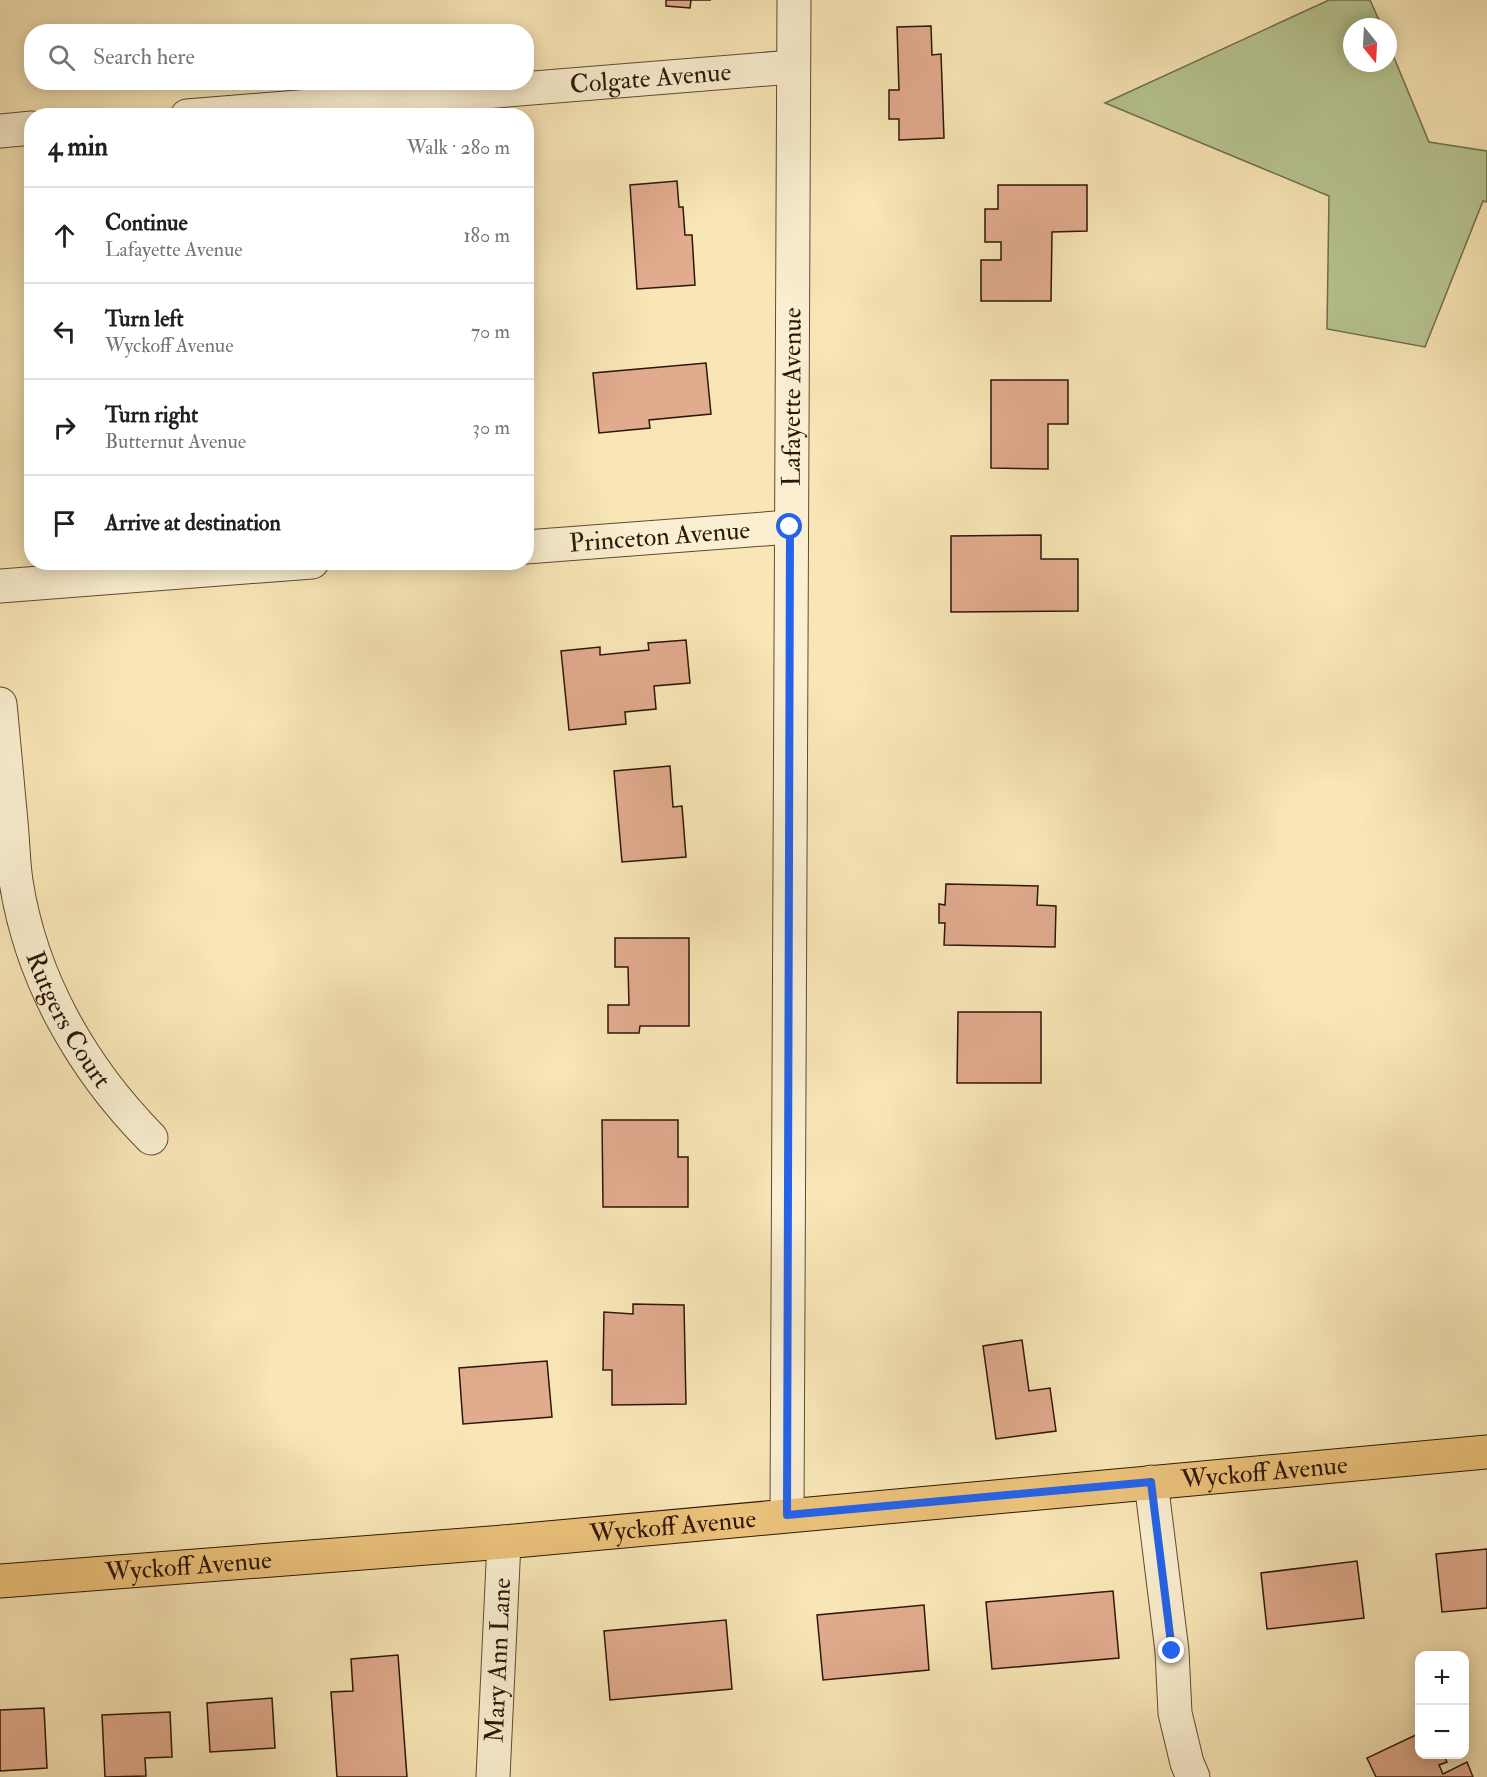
<!DOCTYPE html>
<html lang="en">
<head>
<meta charset="utf-8">
<style>
	:root { --surface:#fff; --page:#f2f2f2; --text:#202124; --muted:#757577; --line:#e0e0e0 }
	body { margin:0; font-family:"IM FELL Double Pica",serif; background:var(--page); color:var(--text) }
	.controls { position:absolute; right:18px; bottom:18px; display:grid; overflow:hidden; border-radius:12px; box-shadow:0 3px 15px #0003 }
	.controls button { width:54px; height:54px; display:grid; place-items:center; padding:0; border:0; border-bottom:2px solid var(--line); background:var(--surface); color:var(--text); font:30px sans-serif }
	.compass { position:absolute; left:1343px; top:18px; width:54px; height:54px; border-radius:50%; background:var(--surface); box-shadow:0 3px 15px #0003; rotate:162deg }
	.stop { position:absolute; width:18px; height:18px; margin:-14px; border:4px solid #2563eb; border-radius:50%; background:#fff }
	.stop.end { background:#2563eb; border-color:#fff; box-shadow:0 2px 6px #0008 }
	.list { margin:0; padding:0; list-style:none }
	h2 { display:flex; justify-content:space-between; align-items:center; height:78px; margin:0; padding:0 24px; font-size:26px }
	h2 small { font-size:20px; font-weight:400; color:var(--muted) }
	.list li { display:grid; grid-template-columns:39px 1fr auto; gap:18px; align-items:center; box-sizing:border-box; height:96px; padding:0 24px; border-top:2px solid var(--line) }
	.list b { display:block; font-size:22px; white-space:nowrap }
	.list p { margin:0; font-size:20px; white-space:nowrap; color:var(--muted) }
	.list em { font-size:20px; font-style:normal; color:var(--muted) }
	.icon { flex:none; width:33px; height:33px; fill:none; stroke:currentColor; stroke-width:2; stroke-linecap:round; stroke-linejoin:round }
	.map { position:relative; flex:none; width:1487px; height:1777px; overflow:hidden }
	.search { position:absolute; background:var(--surface); box-shadow:0 3px 15px #0003; left:24px; top:24px; width:510px; height:66px; display:flex; align-items:center; gap:15px; box-sizing:border-box; padding:0 21px; border-radius:24px; color:var(--muted); font-size:22px }
	.panel { position:absolute; background:var(--surface); box-shadow:0 3px 15px #0003; left:24px; top:108px; width:510px; height:462px; border-radius:24px }
	.map>svg:first-child { display:block }
</style>
</head>
<body>
<div class="map">
<svg width="1487" height="1777" viewBox="0 0 1487 1777">
	<rect width="100%" height="100%" fill="#f8e6b6"/>
	<filter id="stains"><feTurbulence type="fractalNoise" baseFrequency=".00333" numOctaves="4"/><feColorMatrix values="0 0 0 0 .2 0 0 0 0 .09 0 0 0 0 .02 0 0 0 .5 -.17"/></filter>
	<radialGradient id="worn" r=".72"><stop offset=".6" stop-color="#630" stop-opacity="0"/><stop offset="1" stop-color="#630" stop-opacity=".3"/></radialGradient>
	<path fill="#b7c693" stroke="#726e4e" stroke-width="1.5" d="M1329,0h41l12,27h-30v36h36v-20l41,99 58,9v51l-4,-1 -58,146 -98,-18 2,-133 -224,-93z"/>
	<g fill="#e1ab8e" stroke="#2e1609" stroke-width="1.5">
		<path d="M666,0h45h-20l-1,8 -24,-2z"/>
		<path d="M931,26l1,29 9,-1 3,84 -45,2v-21h-10v-29h10l-2,-63z"/>
		<path d="M677,181l2,26h4l2,28h7l3,50 -58,4 -7,-104z"/>
		<path d="M998,185h89v46l-35,1 -1,69h-70v-41h20v-18h-16v-33h13z"/>
		<path d="M706,363l5,51 -62,6 1,8 -51,5 -6,-60z"/>
		<path d="M991,380h77v44h-20v45l-57,-1z"/>
		<path d="M1041,535v24h37v52l-127,1v-76z"/>
		<path d="M686,640l4,43 -36,3 2,23 -31,3 1,12 -57,6 -8,-79 39,-4v8l49,-5 -1,-7z"/>
		<path d="M670,766l3,41 9,-1 4,51 -64,5 -8,-91z"/>
		<path d="M946,884l92,2 -1,19 19,1 -1,41 -111,-2 1,-22h-6v-19l6,1z"/>
		<path d="M615,938h74v88h-49l-1,7h-31v-28h21l-1,-38h-13z"/>
		<path d="M958,1012h83v71h-84z"/>
		<path d="M602,1120h76v37h10v50h-85z"/>
		<path d="M633,1304l51,1 2,99 -74,1v-35h-9l1,-58 29,2z"/>
		<path d="M1022,1340l7,51 21,-3 6,43 -60,8 -13,-93z"/>
		<path d="M547,1361l5,56 -89,7 -4,-56z"/>
		<path d="M1487,1549v59l-45,4 -6,-58z"/>
		<path d="M1357,1561l7,57 -97,11 -6,-56z"/>
		<path d="M1113,1591l6,67 -127,11 -6,-67z"/>
		<path d="M924,1605l5,65 -106,10 -6,-65z"/>
		<path d="M726,1620l6,69 -122,11 -6,-69z"/>
		<path d="M398,1655l9,122h-70l-6,-85 22,-1 -2,-32z"/>
		<path d="M272,1698l3,50 -65,4 -3,-49z"/>
		<path d="M44,1708l3,60 -47,3v-61z"/>
		<path d="M170,1712l2,45 -27,1 1,18 -41,1 -3,-62z"/>
		<path d="M1420,1733v21h23l4,8 -8,3 4,9 24,-12 6,15h-97l-9,-19z"/>
	</g>
	<g fill="none" stroke-linecap="round" stroke-linejoin="round">
		<g stroke="#604a34" stroke-width="35">
			<g id="street">
				<path id="s1" d="M187,116l605,-49"/>
				<path d="M0,131l32,-3"/>
				<path id="s2" d="M526,547l264,-20"/>
				<path d="M0,586l312,-24"/>
				<path id="s3" d="M0,704c4,39 7,78 11,118 2,19 2,39 5,59 15,98 66,187 135,257"/>
				<path d="M1151,1482l21,169 3,62 12,50 6,14"/>
				<path id="s4" d="M787,1515l7,-1515"/>
				<path id="s5" d="M493,1777l11,-235"/>
			</g>
		</g>
		<g stroke="#2e1609" stroke-width="35">
			<g id="primary">
				<path id="s6" d="M0,1581l504,-39 983,-90"/>
			</g>
		</g>
		<use href="#street" stroke="#faefd0" stroke-width="33"/>
		<use href="#primary" stroke="#ecc37b" stroke-width="33"/>
	</g>
	<g fill="none" stroke-linecap="round" stroke-linejoin="round">
		<path stroke="#2563eb" stroke-width="8" d="M790,527l-3,988 364,-33 21,169"/>
	</g>
	<g text-anchor="middle" dominant-baseline="central" stroke-width="4.5" stroke-linejoin="round" paint-order="stroke">
		<g font-size="26" fill="#2e1609" stroke="#faefd0">
			<text stroke="none"><textPath href="#s1" startOffset="465">Colgate Avenue</textPath></text>
			<text stroke="none"><textPath href="#s4" startOffset="1118">Lafayette Avenue</textPath></text>
			<text stroke="none"><textPath href="#s2" startOffset="134">Princeton Avenue</textPath></text>
			<text stroke="none"><textPath href="#s3" startOffset="327">Rutgers Court</textPath></text>
			<text stroke="none"><textPath href="#s6" startOffset="1269">Wyckoff Avenue</textPath></text>
			<text stroke="none"><textPath href="#s6" startOffset="675">Wyckoff Avenue</textPath></text>
			<text stroke="none"><textPath href="#s6" startOffset="189">Wyckoff Avenue</textPath></text>
			<text stroke="none"><textPath href="#s5" startOffset="117">Mary Ann Lane</textPath></text>
		</g>
	</g>
	<rect width="100%" height="100%" filter="url(#stains)"/>
	<rect width="100%" height="100%" fill="url(#worn)"/>
</svg>
<div class="controls">
<button>+</button>
<button>−</button>
</div>
<svg class="compass" viewBox="-18 -18 36 36"><path d="M0-13l5 13h-10z" fill="#e53935"/><path d="M0 13l5-13h-10z" fill="#757577"/></svg>
<div class="stop" style="left:790px;top:527px"></div>
<div class="stop end" style="left:1172px;top:1651px"></div>
<div class="search"><svg class="icon" aria-label="search" viewBox="0 0 24 24"><circle cx="10" cy="10" r="6"/><path d="M15 15l6 6"/></svg>Search here</div>
<section class="panel">
<h2>4 min<small>Walk · 280 m</small></h2>
<ul class="list">
<li><svg class="icon" aria-label="ahead" viewBox="0 0 24 24"><path d="M12 20V5M6 11l6-6 6 6"/></svg><div><b>Continue</b><p>Lafayette Avenue</p></div><em>180 m</em></li>
<li><svg class="icon" aria-label="left" viewBox="0 0 24 24"><path d="M17 20v-9H6M10 6l-5 5 5 5"/></svg><div><b>Turn left</b><p>Wyckoff Avenue</p></div><em>70 m</em></li>
<li><svg class="icon" aria-label="right" viewBox="0 0 24 24"><path d="M7 20v-9h11M14 6l5 5-5 5"/></svg><div><b>Turn right</b><p>Butternut Avenue</p></div><em>30 m</em></li>
<li><svg class="icon" aria-label="arrive" viewBox="0 0 24 24"><path d="M6 21V4h12l-3 4 3 4H6"/></svg><div><b>Arrive at destination</b></div></li>
</ul>
</section>
</div>
</body>
</html>
